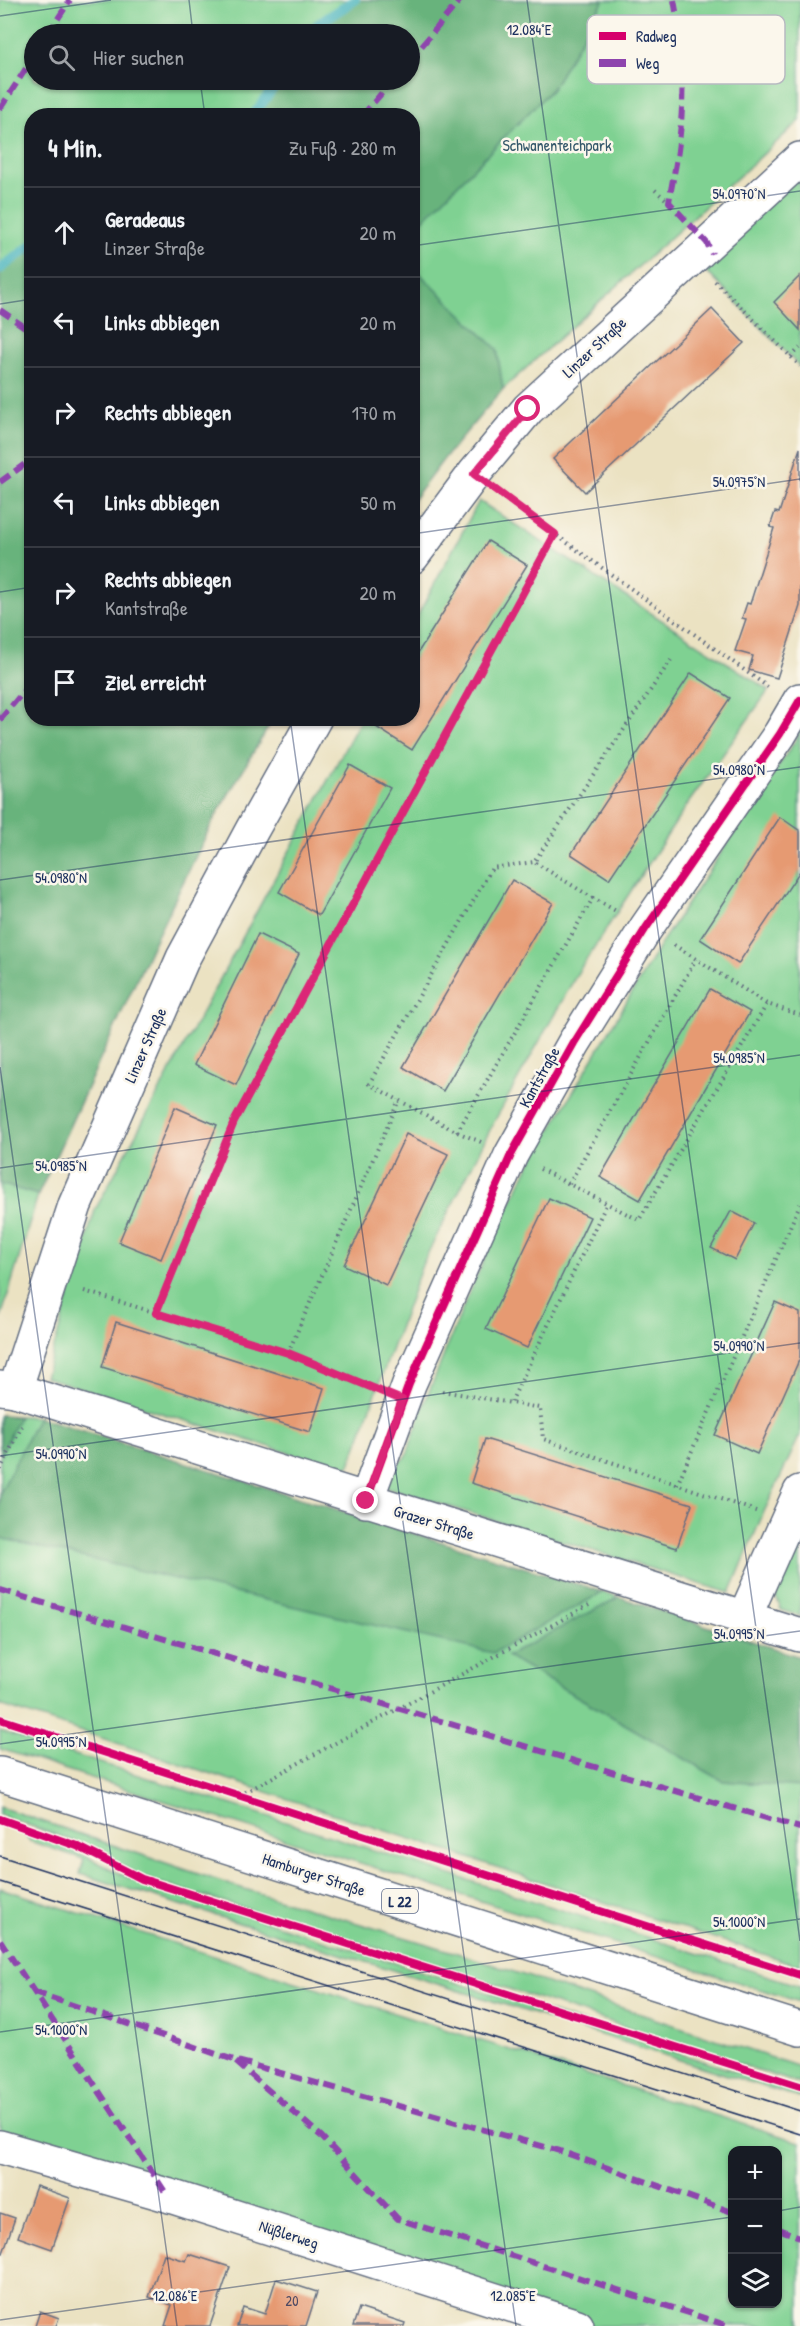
<!DOCTYPE html>
<html lang="de">
<head>
<meta charset="utf-8">
<style>
	:root { --surface:#171b24; --page:#20242c; --text:#f1f3f6; --muted:#9ea1a6; --line:#363941 }
	body { margin:0; font-family:"Patrick Hand",sans-serif; background:var(--page); color:var(--text) }
	.controls { position:absolute; right:18px; bottom:18px; display:grid; overflow:hidden; border-radius:12px; box-shadow:0 2px 4px #0004 }
	.controls button { width:54px; height:54px; display:grid; place-items:center; padding:0; border:0; border-bottom:2px solid var(--line); background:var(--surface); color:var(--text); font:30px sans-serif }
	.stop { position:absolute; width:18px; height:18px; margin:-14px; border:4px solid #db2777; border-radius:50%; background:#fff }
	.stop.end { background:#db2777; border-color:#fff; box-shadow:0 2px 6px #0008 }
	.list { margin:0; padding:0; list-style:none }
	h2 { display:flex; justify-content:space-between; align-items:center; height:78px; margin:0; padding:0 24px; font-size:26px }
	h2 small { font-size:20px; font-weight:400; color:var(--muted) }
	.list li { display:grid; grid-template-columns:39px 1fr auto; gap:18px; align-items:center; box-sizing:border-box; height:90px; padding:0 24px; border-top:2px solid var(--line) }
	.list b { display:block; font-size:22px; white-space:nowrap }
	.list p { margin:0; font-size:20px; white-space:nowrap; color:var(--muted) }
	.list em { font-size:20px; font-style:normal; color:var(--muted) }
	.icon { flex:none; width:33px; height:33px; fill:none; stroke:currentColor; stroke-width:2; stroke-linecap:round; stroke-linejoin:round }
	.map { position:relative; flex:none; width:800px; height:2326px; overflow:hidden }
	.search { position:absolute; background:var(--surface); box-shadow:0 2px 4px #0004; left:24px; top:24px; width:396px; height:66px; display:flex; align-items:center; gap:15px; box-sizing:border-box; padding:0 21px; border-radius:33px; color:var(--muted); font-size:22px }
	.panel { position:absolute; background:var(--surface); box-shadow:0 2px 4px #0004; left:24px; top:108px; width:396px; height:618px; border-radius:24px }
	.map>svg:first-child { display:block }
</style>
</head>
<body>
<div class="map">
<svg width="800" height="2326" viewBox="0 0 800 2326">
	<rect width="100%" height="100%" fill="#fbf7ec"/>
	<filter id="ink" filterUnits="userSpaceOnUse"><feTurbulence type="fractalNoise" baseFrequency=".0167" numOctaves="2"/><feDisplacementMap in="SourceGraphic" scale="12" xChannelSelector="R" yChannelSelector="G"/><feConvolveMatrix kernelMatrix="1 2 1 2 8 2 1 2 1" color-interpolation-filters="sRGB"/></filter>
	<filter id="wash" filterUnits="userSpaceOnUse"><feTurbulence type="fractalNoise" baseFrequency=".008" numOctaves="4" result="noise"/><feDisplacementMap in="SourceGraphic" scale="24" xChannelSelector="R" yChannelSelector="G"/><feGaussianBlur stdDeviation="1.35" result="paint"/><feColorMatrix in="noise" values="0 0 0 0 0 0 0 0 0 0 0 0 0 0 0 0 0 1.4 0 .05"/><feComposite in="paint" operator="in"/></filter>
	<g filter="url(#wash)">
		<rect width="100%" height="100%" fill="#ebe2c2"/>
		<g fill="#7fd192" stroke="#4d8078" stroke-width="1.5" fill-rule="evenodd">
			<path d="M0,0h800v121l-297,268 -57,67 -33,44 -1,-384h-380v602l241,1 -58,98 -62,127 -115,251 -38,126zM34,34h376v46h-376z"/>
			<path d="M800,176v191l-100,-102z"/>
			<path d="M479,501l290,189 -80,112 -109,167 -86,153 -72,143 -72,200 -9,4 -296,-92 50,-167 266,-491 51,-1 1,-94z"/>
			<path d="M800,700v735l-37,79 -33,79 -357,-110 33,-26 18,-53 47,-116 55,-117 139,-234 132,-199z"/>
			<path d="M0,1415l38,2 581,180 181,60v309l-800,-261z"/>
			<path d="M800,1528v88l-19,-6 -6,-16z"/>
			<path d="M0,1731l800,255v16l-800,-253z"/>
			<path d="M0,1807l231,78 226,68 343,114v17l-352,-115 -305,-91 -65,-35 -78,-28z"/>
			<path d="M22,1829l63,27 44,22 671,214v6l-291,-92 -429,-132 4,-15 -54,-18z"/>
			<path d="M0,1888l800,254v184h-223l-577,-179zM732,2150h46v154h-46z"/>
		</g>
		<g fill="#67b37c" stroke="#41716d" stroke-width="1.5">
			<path d="M355,0h249l-52,89 -139,141 -1,-114 -159,-1 26,-35h131v-46h-100l8,-10z"/>
			<path d="M31,245l1,473 241,1 -58,98 -62,127 -115,251 -38,-11v-915z"/>
			<path d="M412,266l85,83 6,40 -57,67 -33,44z"/>
			<path d="M0,1415l19,2 -19,39z"/>
			<path d="M38,1417l565,175 -110,61 -493,-115v-45z"/>
			<path d="M619,1597l181,60v130l-77,-6 -216,-125z"/>
		</g>
		<g fill="none" stroke-linecap="round" stroke-linejoin="round">
			<g stroke="#44b3bd" stroke-width="10">
				<path d="M310,34l8,-10 37,-24"/>
				<path d="M253,116l26,-36"/>
				<path d="M0,269l32,-24"/>
			</g>
		</g>
		<g id="blocks">
			<g fill="#e69a72">
				<path d="M800,276v54l-26,-28z"/>
				<path d="M712,309l32,34 -159,149 -32,-33z"/>
				<path d="M800,448v158l-23,72 -28,-8 4,-14 -18,-5 11,-32 -4,-1 5,-15 3,1 24,-76 -4,-1 5,-15 4,1z"/>
				<path d="M488,541l39,24 -115,185 -39,-25 4,-7h35v-56z"/>
				<path d="M691,673l39,25 -121,181 -38,-25z"/>
				<path d="M350,765l40,23 -71,127 -40,-23z"/>
				<path d="M780,817l20,14v40l-62,93 -38,-25z"/>
				<path d="M512,880l41,23 -110,188 -40,-24z"/>
				<path d="M258,934l41,20 -63,131 -42,-20z"/>
				<path d="M710,989l40,23 -110,188 -40,-23z"/>
				<path d="M175,1107l42,18 -56,134 -42,-17z"/>
				<path d="M406,1134l42,20 -62,131 -42,-20z"/>
				<path d="M549,1198l41,19 -63,131 -41,-19z"/>
				<path d="M731,1211l23,12 -19,37 -24,-12z"/>
				<path d="M775,1302l25,11v45l-43,96 -42,-19z"/>
				<path d="M116,1322l208,66 -14,44 -208,-65z"/>
				<path d="M485,1439l207,65 -15,44 -206,-65z"/>
				<path d="M36,2186l34,12 -18,51 -34,-12z"/>
				<path d="M0,2213l15,5 -12,35 -3,-1z"/>
				<path d="M164,2254l22,7 3,-7 41,13 -20,59h-45l7,-21 -23,-8z"/>
				<path d="M276,2279l41,13 -11,34h-69l6,-19 22,7z"/>
				<path d="M359,2308l46,15 -1,3h-51z"/>
				<path d="M40,2311l19,7 -3,8h-21z"/>
			</g>
		</g>
	</g>
	<g filter="url(#ink)">
		<use href="#blocks" fill-opacity="0" stroke="#646e81" stroke-width="1.5"/>
		<g fill="none" stroke-linecap="round" stroke-linejoin="round">
			<g stroke="#646e81" stroke-width="36">
				<g id="minor">
					<path d="M412,557l62,-83 54,-65 272,-250"/>
					<path d="M0,1388l15,2 785,245"/>
					<path d="M15,1390l60,-185 108,-247 69,-128 63,-112"/>
					<path d="M366,1501l43,-117 102,-229 63,-112 72,-115 134,-194 20,-34"/>
					<path d="M745,1616l55,-124"/>
					<path d="M0,2147l167,48 410,131"/>
				</g>
			</g>
			<g stroke="#646e81" stroke-width="36">
				<path id="major" d="M0,1774l800,255"/>
			</g>
			<g stroke="#646e81" stroke-width="4" stroke-dasharray="1.5 4.5" stroke-linecap="butt">
				<path d="M655,190l14,12"/>
				<path d="M715,281l85,85"/>
				<path d="M791,357l9,-9"/>
				<path d="M499,494l269,193"/>
				<path d="M593,898l-59,-36 137,-202"/>
				<path d="M674,945l93,59 33,11"/>
				<path d="M457,1132l136,-234 25,14"/>
				<path d="M481,1142l-24,-10 -88,-48 123,-216 42,-6"/>
				<path d="M540,1169l99,51 128,-216"/>
				<path d="M569,1184l127,-225"/>
				<path d="M84,1291l204,62 84,35"/>
				<path d="M156,1313l78,-191 321,-588"/>
				<path d="M288,1353l111,-253"/>
				<path d="M442,1391l98,17 3,31 213,72"/>
				<path d="M511,1402l96,-199"/>
				<path d="M0,1470l22,-44"/>
				<path d="M677,1485l123,-281"/>
				<path d="M240,1795l349,-190"/>
			</g>
			<use href="#minor" stroke="#fff" stroke-width="33"/>
			<use href="#major" stroke="#fff" stroke-width="33"/>
			<g stroke="#1b2f5e" stroke-width="1.5">
				<path d="M0,1856l800,255"/>
				<path d="M0,1882l800,252"/>
			</g>
			<g stroke="#8e44ad" stroke-width="6" stroke-dasharray="12 6" stroke-linecap="butt">
				<path d="M674,0c9,46 11,96 5,142 -2,20 -7,40 -10,60l38,41 5,11"/>
				<path d="M48,34l22,-34"/>
				<path d="M410,60l50,-60"/>
				<path d="M0,109l34,-53"/>
				<path d="M362,116l31,-36"/>
				<path d="M0,310l32,22"/>
				<path d="M0,482l32,-23"/>
				<path d="M0,720l32,-39"/>
				<path d="M0,1590l800,238"/>
				<path d="M0,1940l167,255"/>
				<path d="M34,1992l200,68 326,91 172,61"/>
				<path d="M236,2062l85,74 77,83 331,107"/>
				<path d="M778,2229l22,8"/>
			</g>
			<g stroke="#fbf7ec" stroke-width="11">
				<g id="cycleway">
					<path d="M366,1501l43,-117 102,-229 63,-112 72,-115 134,-194 20,-34"/>
					<path d="M0,1719l800,256"/>
					<path d="M0,1819l77,27 65,33 658,207"/>
				</g>
			</g>
			<use href="#cycleway" stroke="#d6006c" stroke-width="8"/>
		</g>
	</g>
	<g fill="none" stroke-linecap="round" stroke-linejoin="round" filter="url(#ink)">
		<path stroke="#db2777" stroke-width="8" d="M366,1501l36,-101 -114,-47 -132,-40 78,-191 321,-588 -81,-60 54,-65"/>
	</g>
	<path fill="none" stroke="#1b2f5e" stroke-width="1.5" stroke-opacity="0.45" d="M189,0l4,34M527,0l273,1941M0,16l111,-16M200,80l5,36M412,246l388,-55M0,304l32,-5M412,534l388,-55M0,592l32,-5M290,718l226,1608M0,880l800,-113M0,1067l177,1259M0,1168l800,-113M0,1456l800,-113M0,1744l800,-113M0,2032l800,-113M778,2211l22,-4M0,2320l732,-103"/>
	<g text-anchor="middle" dominant-baseline="central" stroke-width="5" stroke-linejoin="round" paint-order="stroke">
		<g font-size="14" fill="#4e4a63">
			<text x="292" y="2300">20</text>
		</g>
		<rect fill="#fbf7ec" stroke="#5e6b89" stroke-width="1.5" x="382" y="1889" width="36" height="24" rx="4.5"/>
		<g font-size="15" font-weight="bold" fill="#1b2f5e">
			<text x="400" y="1901">L 22</text>
		</g>
		<g font-size="16" fill="#34586b" stroke="#fbf7ec">
			<text x="557" y="145">Schwanenteichpark</text>
		</g>
		<g font-size="16" fill="#1b2f5e" stroke="#fbf7ec">
			<text transform="translate(594 347) rotate(-43)">Linzer Straße</text>
			<text transform="translate(145 1045) rotate(-66)">Linzer Straße</text>
			<text transform="translate(539 1077) rotate(-61)">Kantstraße</text>
			<text transform="translate(434 1522) rotate(17)">Grazer Straße</text>
			<text transform="translate(314 1874) rotate(18)">Hamburger Straße</text>
			<text transform="translate(289 2234) rotate(18)">Nüßlerweg</text>
		</g>
	</g>
	<rect x="587" y="15" width="198" height="69" rx="9" fill="#fbf7ec" stroke="#b8bbc1" stroke-width="1.5"/>
	<rect x="599" y="32" width="27" height="8" fill="#d6006c"/>
	<rect x="599" y="59" width="27" height="8" fill="#8e44ad"/>
	<g font-size="16" fill="#1b2f5e">
		<text x="636" y="42">Radweg</text>
		<text x="636" y="69">Weg</text>
	</g>
	<g font-size="15" text-anchor="middle" fill="#1b2f5e" stroke="#fbf7ec" stroke-width="5" stroke-linejoin="round" paint-order="stroke">
		<text x="529" y="35">12.084°E</text>
		<text x="739" y="199">54.0970°N</text>
		<text x="739" y="487">54.0975°N</text>
		<text x="739" y="775">54.0980°N</text>
		<text x="61" y="883">54.0980°N</text>
		<text x="739" y="1063">54.0985°N</text>
		<text x="61" y="1171">54.0985°N</text>
		<text x="739" y="1351">54.0990°N</text>
		<text x="61" y="1459">54.0990°N</text>
		<text x="739" y="1639">54.0995°N</text>
		<text x="61" y="1747">54.0995°N</text>
		<text x="739" y="1927">54.1000°N</text>
		<text x="61" y="2035">54.1000°N</text>
		<text x="175" y="2301">12.086°E</text>
		<text x="513" y="2301">12.085°E</text>
	</g>
</svg>
<div class="controls">
<button>+</button>
<button>−</button>
<button><svg class="icon" aria-label="layers" viewBox="0 0 24 24"><path d="M12 4l9 5-9 5-9-5zM3 14l9 5 9-5"/></svg></button>
</div>
<div class="stop" style="left:528px;top:409px"></div>
<div class="stop end" style="left:366px;top:1501px"></div>
<div class="search"><svg class="icon" aria-label="search" viewBox="0 0 24 24"><circle cx="10" cy="10" r="6"/><path d="M15 15l6 6"/></svg>Hier suchen</div>
<section class="panel">
<h2>4 Min.<small>Zu Fuß · 280 m</small></h2>
<ul class="list">
<li><svg class="icon" aria-label="ahead" viewBox="0 0 24 24"><path d="M12 20V5M6 11l6-6 6 6"/></svg><div><b>Geradeaus</b><p>Linzer Straße</p></div><em>20 m</em></li>
<li><svg class="icon" aria-label="left" viewBox="0 0 24 24"><path d="M17 20v-9H6M10 6l-5 5 5 5"/></svg><div><b>Links abbiegen</b></div><em>20 m</em></li>
<li><svg class="icon" aria-label="right" viewBox="0 0 24 24"><path d="M7 20v-9h11M14 6l5 5-5 5"/></svg><div><b>Rechts abbiegen</b></div><em>170 m</em></li>
<li><svg class="icon" aria-label="left" viewBox="0 0 24 24"><path d="M17 20v-9H6M10 6l-5 5 5 5"/></svg><div><b>Links abbiegen</b></div><em>50 m</em></li>
<li><svg class="icon" aria-label="right" viewBox="0 0 24 24"><path d="M7 20v-9h11M14 6l5 5-5 5"/></svg><div><b>Rechts abbiegen</b><p>Kantstraße</p></div><em>20 m</em></li>
<li><svg class="icon" aria-label="arrive" viewBox="0 0 24 24"><path d="M6 21V4h12l-3 4 3 4H6"/></svg><div><b>Ziel erreicht</b></div></li>
</ul>
</section>
</div>
</body>
</html>
